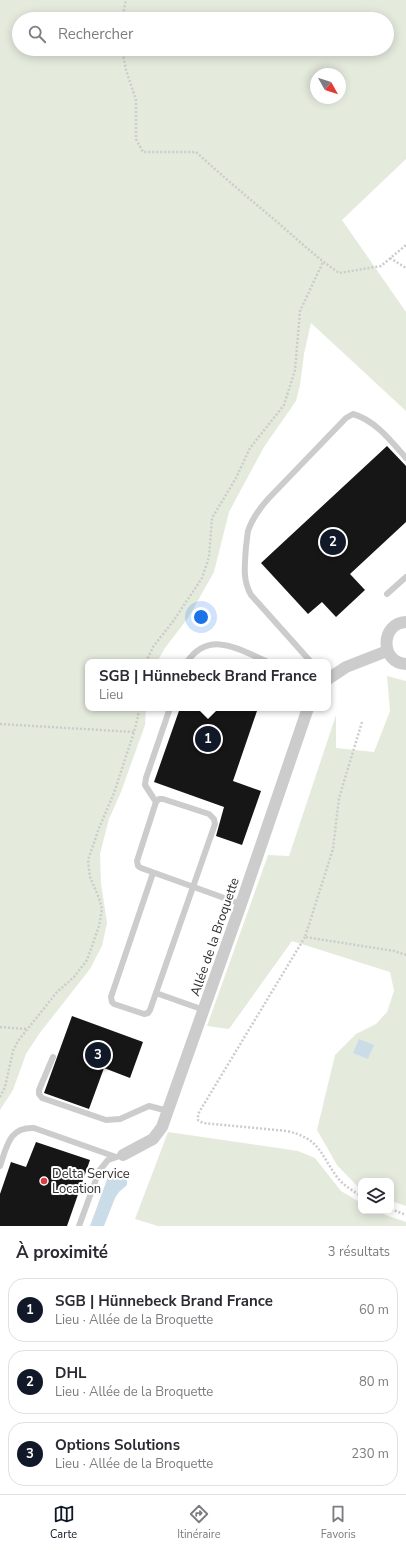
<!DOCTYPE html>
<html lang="fr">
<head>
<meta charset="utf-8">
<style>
	:root { --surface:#fff; --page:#f7f7f7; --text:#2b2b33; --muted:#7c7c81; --line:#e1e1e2; --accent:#111827 }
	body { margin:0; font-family:"Nunito Sans",sans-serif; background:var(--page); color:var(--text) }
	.controls { position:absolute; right:12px; bottom:12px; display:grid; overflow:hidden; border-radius:8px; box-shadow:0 2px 10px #0003 }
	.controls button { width:36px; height:36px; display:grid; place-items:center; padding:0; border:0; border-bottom:1px solid var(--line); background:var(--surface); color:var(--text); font:20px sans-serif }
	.compass { position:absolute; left:310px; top:68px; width:36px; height:36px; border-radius:50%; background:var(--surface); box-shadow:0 2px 10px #0003; rotate:129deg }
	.you { position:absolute; left:201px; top:617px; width:14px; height:14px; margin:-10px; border:3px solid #fff; border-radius:50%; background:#1a73e8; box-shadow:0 0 0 6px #1a73e833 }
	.badge { display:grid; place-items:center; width:26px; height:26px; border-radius:50%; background:var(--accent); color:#fff; font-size:13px; font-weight:700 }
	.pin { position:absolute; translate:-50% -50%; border:2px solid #fff; box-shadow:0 1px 4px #0006 }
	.popup { position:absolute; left:85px; top:659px; width:246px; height:52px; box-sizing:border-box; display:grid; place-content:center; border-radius:8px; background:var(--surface); filter:drop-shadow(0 1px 3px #0005); font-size:13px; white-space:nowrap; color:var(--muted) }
	.popup b { font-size:15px; color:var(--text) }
	.popup::after { content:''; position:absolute; left:50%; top:100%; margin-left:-8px; border:8px solid transparent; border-top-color:var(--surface) }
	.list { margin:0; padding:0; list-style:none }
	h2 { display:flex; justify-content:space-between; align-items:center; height:52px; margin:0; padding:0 16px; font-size:17px }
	h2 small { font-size:13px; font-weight:400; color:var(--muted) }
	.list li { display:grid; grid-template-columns:26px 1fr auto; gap:12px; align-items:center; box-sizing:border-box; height:64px; margin:0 8px 8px; padding:0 8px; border:1px solid var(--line); border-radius:16px }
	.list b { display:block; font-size:15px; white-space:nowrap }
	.list p { margin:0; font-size:13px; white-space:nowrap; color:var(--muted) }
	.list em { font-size:13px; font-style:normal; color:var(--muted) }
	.icon { flex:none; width:22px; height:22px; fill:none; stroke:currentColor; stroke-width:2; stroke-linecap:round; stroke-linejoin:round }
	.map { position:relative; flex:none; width:406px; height:1226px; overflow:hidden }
	.search { position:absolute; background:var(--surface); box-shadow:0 2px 10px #0003; left:12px; right:12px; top:12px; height:44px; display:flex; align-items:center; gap:10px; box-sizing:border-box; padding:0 14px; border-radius:22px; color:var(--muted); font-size:15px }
	.sheet { height:268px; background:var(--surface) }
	nav { display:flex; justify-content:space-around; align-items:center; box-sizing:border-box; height:56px; border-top:1px solid var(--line); background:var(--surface); font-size:11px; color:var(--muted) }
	nav a { display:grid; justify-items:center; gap:2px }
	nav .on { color:var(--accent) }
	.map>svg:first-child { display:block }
</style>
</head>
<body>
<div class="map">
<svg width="406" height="1226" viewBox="0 0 406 1226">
	<rect width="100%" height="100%" fill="#fff"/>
	<g fill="#e4ebdd" fill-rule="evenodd">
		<path d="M0,0h406v159l-64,61 64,92v99l-95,-88 -7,31 -4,31 -4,16 -32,46 -35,65 -15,60 -26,46 -23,30 -8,14h-69v46h58l-1,17 -24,67 -12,27 -9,35 1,29 6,40 -5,23 -12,23 -51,65 -13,20 -13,36 -13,20zM19,19h368v30h-368zM316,74h24v24h-24z"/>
		<path d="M387,676l19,5v525l-15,-5v-20h-30l-1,8 -23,-24 -20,-35 18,-75 21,-21 20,-10 11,-12 7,-21 -4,-19 -98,-31 -63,88 -22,-3 61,-171 21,1 47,-141v33l38,4 16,-41z"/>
		<path d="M168,1132l130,19 17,7 26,33 20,12v8h13l32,11v4h-248l-23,-7z"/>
	</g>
	<g fill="#cbdce9">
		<path d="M359,1039l15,6 -6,14 -15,-6z"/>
		<path d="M113,1171l10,3 4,6v5l-8,7 -4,6 -11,28h-14l19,-52z"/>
	</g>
	<g fill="#161616">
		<path d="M387,446l19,20v56l-56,52 15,16 -29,27 -14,-15 -14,12 -47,-51z"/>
		<path d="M180,708h78l-25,73 28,10 -19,54 -26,-9 8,-29 -70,-25z"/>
		<path d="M72,1016l71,26 -13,36 -26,-10 -15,41 -45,-16z"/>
		<path d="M36,1142l54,18 -23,66h-67v-32l11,-32 15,5z"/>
	</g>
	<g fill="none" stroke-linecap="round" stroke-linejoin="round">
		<g stroke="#ccc" stroke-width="2.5" stroke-dasharray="2 2" stroke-linecap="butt">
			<path d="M122,19l4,-19"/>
			<path d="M122,49l4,21 10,30v39l7,13h53c24,22 49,43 74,64 23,19 44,40 69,57l42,-7 25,-21"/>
			<path d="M390,258l16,10"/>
			<path d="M146,662l7,-15 21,-27 28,-42 7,-21 3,-39 24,-40 14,-30 34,-43 11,-35 5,-59 23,-49"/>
			<path d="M362,722l-23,76 -6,51 -28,88 89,14 12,4"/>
			<path d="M0,724l134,8"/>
			<path d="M305,937l-107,177v6l5,3 84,8c33,8 32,21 50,46 6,8 16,14 24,19"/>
			<path d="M0,1027l27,2"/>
			<path d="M0,1097l5,-10 8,-36 5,-10 39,-49 17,-15 13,-17 12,-34 3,-17 -3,-11 -9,-21 -2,-17 11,-32 15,-35 20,-61 4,-16 1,-8"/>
			<path d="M391,1209l15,6"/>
		</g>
		<g stroke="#ccc" stroke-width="6">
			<path d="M387,594l19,-17"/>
			<path d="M187,662c22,-32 51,-13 79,-1"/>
			<path d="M311,662l-60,-67c-9,-16 -6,-31 -5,-49 1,-4 1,-10 2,-15 4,-12 12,-23 20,-32l78,-81 7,-4c22,6 39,28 53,44"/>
			<path d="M170,708l-24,70 -1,7 11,17 -19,59 1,5 3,2 100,36"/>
			<path d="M153,873l-42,124 1,5 2,2 30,10 4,-1 2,-3 65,-186 -1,-5 -5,-5 -46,-15h-4l-3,3"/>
			<path d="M156,993l48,17"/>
			<path d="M53,1057l-14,33v4l3,4 64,22 14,-1 29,-13 19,5"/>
			<path d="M0,1166c7,-20 9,-39 34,-38l82,29"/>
			<path d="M79,1226l20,-55 9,-11 9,-3"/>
		</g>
		<g stroke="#ccc" stroke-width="12">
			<path d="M406,622c-26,1 -26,41 0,42"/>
			<path d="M328,679l18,-12 41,-16"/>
			<path d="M123,1155l30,-16 9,-12 79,-223 67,-196"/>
		</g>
	</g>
	<circle fill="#d93d3f" stroke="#fff" stroke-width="1.5" cx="44" cy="1181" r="4"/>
	<g text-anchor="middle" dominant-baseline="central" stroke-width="4" stroke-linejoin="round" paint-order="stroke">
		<g font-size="13" fill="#2f2f2f" stroke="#fff">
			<text transform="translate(215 937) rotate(-71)">Allée de la Broquette</text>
		</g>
		<g font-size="13" fill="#2f2f2f" stroke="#fff" text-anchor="start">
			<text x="52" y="1174">Delta Service<tspan x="52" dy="15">Location</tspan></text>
		</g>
	</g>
</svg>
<div class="controls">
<button><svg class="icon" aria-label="layers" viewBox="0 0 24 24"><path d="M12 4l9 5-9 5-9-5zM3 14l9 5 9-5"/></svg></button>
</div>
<svg class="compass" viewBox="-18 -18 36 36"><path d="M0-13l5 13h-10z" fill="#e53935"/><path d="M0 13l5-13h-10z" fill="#7c7c81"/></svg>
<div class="you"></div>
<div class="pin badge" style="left:208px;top:739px">1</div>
<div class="popup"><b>SGB | Hünnebeck Brand France</b>Lieu</div>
<div class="pin badge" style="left:333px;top:542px">2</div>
<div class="pin badge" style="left:98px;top:1055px">3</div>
<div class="search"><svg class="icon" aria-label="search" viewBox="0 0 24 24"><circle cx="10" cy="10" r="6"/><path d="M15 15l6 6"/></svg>Rechercher</div>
</div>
<section class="sheet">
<h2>À proximité<small>3 résultats</small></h2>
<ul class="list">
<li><span class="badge">1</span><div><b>SGB | Hünnebeck Brand France</b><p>Lieu · Allée de la Broquette</p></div><em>60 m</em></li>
<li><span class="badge">2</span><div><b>DHL</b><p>Lieu · Allée de la Broquette</p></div><em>80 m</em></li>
<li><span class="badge">3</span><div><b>Options Solutions</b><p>Lieu · Allée de la Broquette</p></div><em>230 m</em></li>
</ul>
</section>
<nav>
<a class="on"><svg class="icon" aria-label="map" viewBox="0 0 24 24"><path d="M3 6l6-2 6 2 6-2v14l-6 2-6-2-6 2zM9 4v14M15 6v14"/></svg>Carte</a>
<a><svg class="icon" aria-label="directions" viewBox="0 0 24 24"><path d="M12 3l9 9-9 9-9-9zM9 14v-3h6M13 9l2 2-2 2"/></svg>Itinéraire</a>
<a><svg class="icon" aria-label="saved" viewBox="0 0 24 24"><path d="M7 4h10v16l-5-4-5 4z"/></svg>Favoris</a>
</nav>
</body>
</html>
